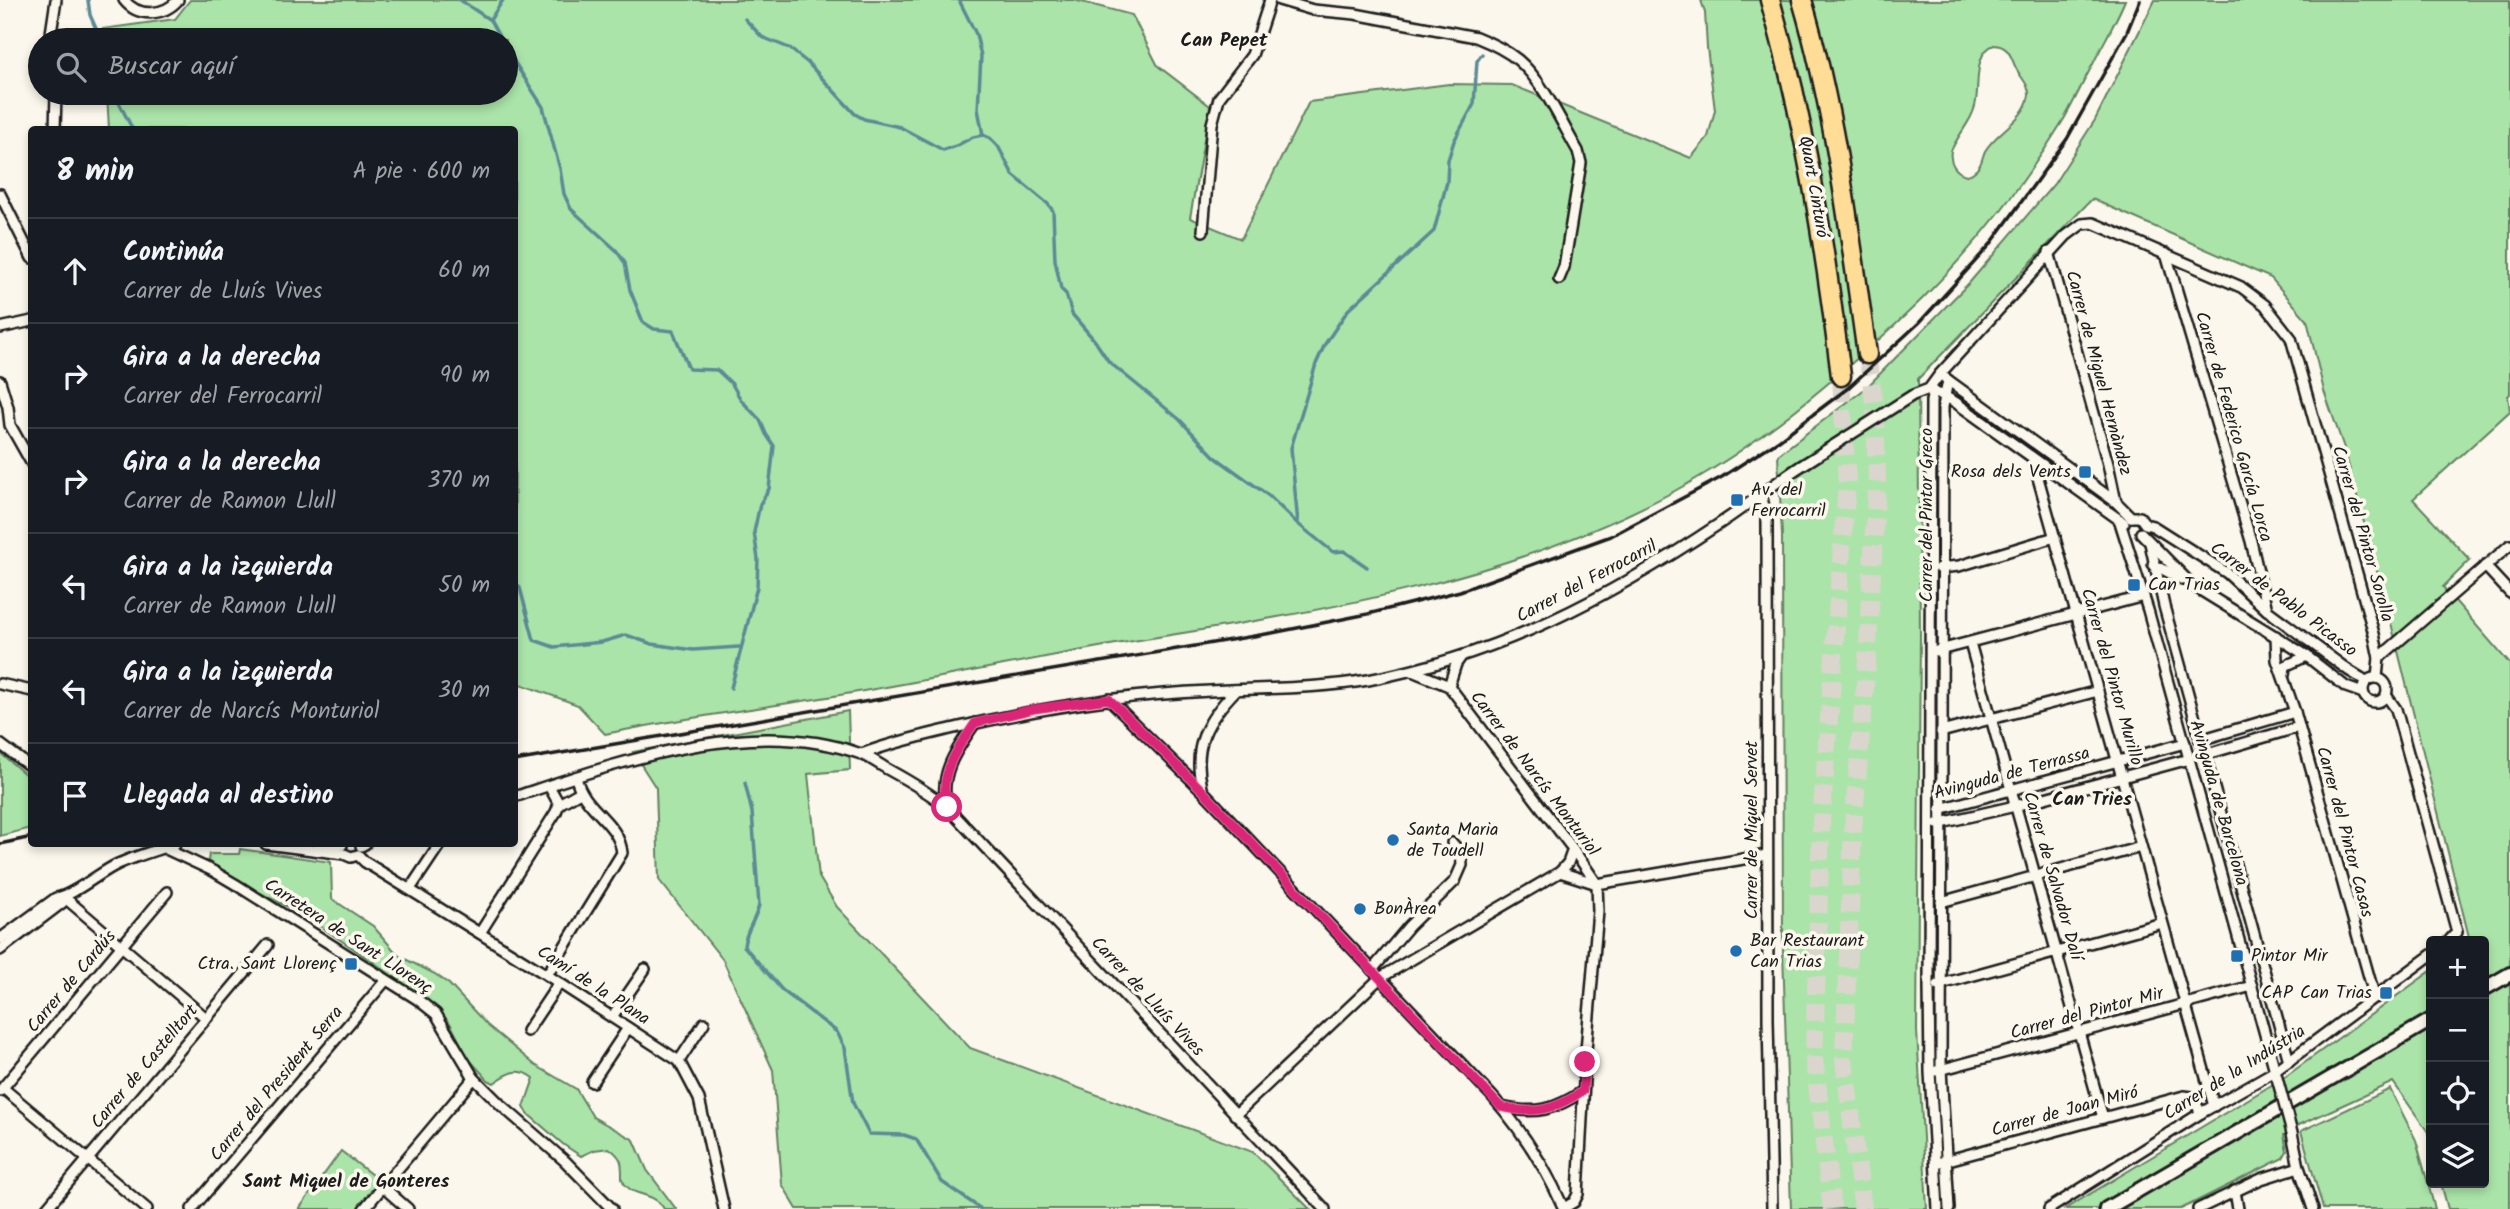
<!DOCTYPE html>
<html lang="es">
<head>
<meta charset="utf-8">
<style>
	:root { --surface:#171b24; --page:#20242c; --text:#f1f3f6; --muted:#9ea1a6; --line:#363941 }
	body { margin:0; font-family:Kalam,sans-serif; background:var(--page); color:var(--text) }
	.controls { position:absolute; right:21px; bottom:21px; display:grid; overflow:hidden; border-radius:7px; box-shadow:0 4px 10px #0003 }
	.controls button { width:63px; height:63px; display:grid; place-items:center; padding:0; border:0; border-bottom:2px solid var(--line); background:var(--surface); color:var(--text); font:35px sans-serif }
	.stop { position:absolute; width:21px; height:21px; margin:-16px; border:5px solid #db2777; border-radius:50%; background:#fff }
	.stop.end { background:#db2777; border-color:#fff; box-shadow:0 2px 7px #0008 }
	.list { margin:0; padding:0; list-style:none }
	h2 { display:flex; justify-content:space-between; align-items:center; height:91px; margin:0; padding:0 28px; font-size:30px }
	h2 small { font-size:23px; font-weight:400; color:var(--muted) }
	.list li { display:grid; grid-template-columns:46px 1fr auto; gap:21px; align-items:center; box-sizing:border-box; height:105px; padding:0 28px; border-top:2px solid var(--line) }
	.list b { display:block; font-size:26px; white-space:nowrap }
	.list p { margin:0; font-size:23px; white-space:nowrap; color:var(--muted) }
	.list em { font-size:23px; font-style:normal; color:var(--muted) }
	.icon { flex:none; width:38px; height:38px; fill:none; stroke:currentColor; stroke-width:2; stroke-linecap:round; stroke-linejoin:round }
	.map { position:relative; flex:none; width:2510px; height:1209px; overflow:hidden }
	.search { position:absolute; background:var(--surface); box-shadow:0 4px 10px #0003; left:28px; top:28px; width:490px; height:77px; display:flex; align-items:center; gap:18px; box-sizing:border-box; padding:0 24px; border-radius:38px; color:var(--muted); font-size:26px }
	.panel { position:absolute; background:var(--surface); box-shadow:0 4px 10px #0003; left:28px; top:126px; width:490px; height:721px; border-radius:7px }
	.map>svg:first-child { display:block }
</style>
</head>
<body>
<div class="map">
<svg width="2510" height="1209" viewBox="0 0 2510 1209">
	<rect width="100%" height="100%" fill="#fbf7ec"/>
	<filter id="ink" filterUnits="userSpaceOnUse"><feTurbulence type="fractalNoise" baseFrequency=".0143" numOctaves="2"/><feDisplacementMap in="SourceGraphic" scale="14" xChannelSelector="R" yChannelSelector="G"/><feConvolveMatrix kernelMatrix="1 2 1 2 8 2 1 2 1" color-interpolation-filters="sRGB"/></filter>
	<g filter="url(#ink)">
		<g fill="#abe4a9" stroke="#648062" stroke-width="2" fill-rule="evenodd">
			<path d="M190,0h884l58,15 26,51 52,40 -20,112 51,21 68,-137 140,-18 63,1 179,73 17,-21 7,-27 -8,-62 -2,-35 -4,-13h424c-9,22 -22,43 -32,64 -10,18 -19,38 -29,55 -53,87 -120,165 -197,231 -56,49 -113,96 -178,133 -170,97 -366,128 -556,158 -88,15 -176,34 -264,49 -88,16 -176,25 -264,44l-27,-29 -63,-23 -1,-552 -405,-1 -2,-36h399v-53h-403l-1,-11 73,-10zM1994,45c14,1 16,9 21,21 4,10 15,19 14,29 -4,26 -32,35 -44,56 -3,6 -3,14 -9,19 -5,4 -4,4 -10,5 -11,-3 -17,-13 -15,-24 7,-17 23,-32 25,-50 3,-17 -2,-49 18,-56z"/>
			<path d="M2155,0h355v394l-2,2 2,15 -97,88 57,61 -27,27 67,77v545h-62l-7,-26h43v-242h-14l-76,-306 -50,-187 -20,-57 -17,-71 -36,-42 -179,-79 -174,180 2,255 -3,397 10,178h-136l-8,-259 -1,-414 -4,-81 88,-67 104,-106 84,-98 41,-64z"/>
			<path d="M848,711l2,59 -42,4 11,103 18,30 133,141 283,104 57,57h-513l-15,-25 -9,-114 -50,-110 -64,-80 -3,-92 -23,-36z"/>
			<path d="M0,753l32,27 -1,20 -3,3 3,25 -31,8z"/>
			<path d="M240,849l91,13 1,37 41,27 26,30 36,18 14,10 38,41 48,40 41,24 17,28 41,23 13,30 29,39h-12c-10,-19 -34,-10 -42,-30 0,-16 1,-21 -13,-31l-15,2 -13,6 -17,-11 -36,-31 -4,-7 10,-29c-15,-12 -26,-5 -40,5l-6,-3 -20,-22 -18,-35 -10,-11 -64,-48 -74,-50 -69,-35 -25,-18 1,-7h30z"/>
			<path d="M2431,971v174l-3,-13 -35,-50 -94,43 -15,10 3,16 -4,7 -102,51h-116l220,-132z"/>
			<path d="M2390,1089l26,51 19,69h-112l-22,-78z"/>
			<path d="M341,1151l40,31 -23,27h-59z"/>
		</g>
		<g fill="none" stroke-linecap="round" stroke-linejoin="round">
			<g stroke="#5c8a95" stroke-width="3.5">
				<path d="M88,0l2,15 11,25"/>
				<path d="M460,0l30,20"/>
				<path d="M959,0l17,34 5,22 -3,53 5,26"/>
				<path d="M745,19l17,18 27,11 19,15 47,51 9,5 36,8 43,23 13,-4 17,-9 10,-2 7,3 8,8 15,29 35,29 5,7 2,49 6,29 5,5 6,20 23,27 14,21 70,57 36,38 54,39 29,28"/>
				<path d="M501,40l-11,-20 13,-20"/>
				<path d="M506,49l37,58 17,62 4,25 7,15 45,41 9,13 5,27 13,32 11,7 19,2 16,38 28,1 15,14 9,16 19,20 6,14 8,12 -5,43 -9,15 -6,28 4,27 -1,28 -26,101"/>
				<path d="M114,93l19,37"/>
				<path d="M1367,567l-23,-16 -11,1 -35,-28 -7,-76 25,-84 9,-20 23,-34 86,-79 13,-49 1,-22 6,-19 20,-37 3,-43 5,-7"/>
				<path d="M514,582l6,6 14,52 20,7 48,-5 24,-7 26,9 41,6 46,-3"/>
				<path d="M745,783l7,29 7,93c-3,14 -14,27 -15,41l38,44 55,42 8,16 8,55 16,31 35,1 12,4 26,43 39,27"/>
			</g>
			<g stroke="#dad6cd" stroke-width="18" stroke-dasharray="18 9" stroke-linecap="butt">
				<path d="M1832,1209l-18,-150 7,-236 26,-340 -6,-107"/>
				<path d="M1863,1209l-19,-149 9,-232 14,-166 10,-183 -2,-71 -8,-54"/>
			</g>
			<g stroke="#1c1c1c" stroke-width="14">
				<g id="street">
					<path d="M124,0c14,18 40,16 54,0"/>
					<path d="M1279,0l34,10 42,4 121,23c15,6 30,13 42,23 25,21 44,64 60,91l3,12 -17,104 -5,12"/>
					<path d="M50,40l6,-40"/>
					<path d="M55,130l1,-37"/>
					<path d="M0,194l32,64"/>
					<path d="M1203,231l9,-107 7,-26 33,-43 18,-55"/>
					<path d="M2049,252l59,212 8,38"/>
					<path d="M2166,254l85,287 16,69"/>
					<path d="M0,328l32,-7"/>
					<path d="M1945,378l171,124 15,15"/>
					<path d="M1948,380l-5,27 -2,662 8,140"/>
					<path d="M0,381l8,26 2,18 22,39"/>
					<path d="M1934,391l-3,10 -2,586 1,85 8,137"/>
					<path d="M1940,394l15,8 169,121"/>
					<path d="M1913,395l16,-6 11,-15 126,-138 16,-12 11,-1 148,64 24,18 26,33 83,296 5,24 -2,19"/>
					<path d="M2033,460l181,646"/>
					<path d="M1761,493l6,28 1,499 4,189"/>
					<path d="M2131,517h9l5,7 8,2 74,47 40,37 81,60 18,11"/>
					<path d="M2119,519l29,91 129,468"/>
					<path d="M2141,533l51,52 112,69 42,33 17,6"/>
					<path d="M2150,543l14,63 125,455"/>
					<path d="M2153,564l30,16"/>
					<path d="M2485,566l25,27"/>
					<path d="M1939,568l20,-2 96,-29"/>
					<path d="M2276,636l1,24 18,52 80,286"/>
					<path d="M1970,643l133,475"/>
					<path d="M1936,651l208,-55"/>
					<path d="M2379,658l131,-113"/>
					<path d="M1412,671l37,15 124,163 24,35 1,27 -13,151 -7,132 -4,8 -10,6"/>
					<path d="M2284,675l1,-9 22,-10"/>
					<circle cx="2375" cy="690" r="12"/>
					<path d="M0,684l32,7"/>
					<path d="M1449,686l7,-22 5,-7"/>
					<path d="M2386,695l10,14 61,223 -8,9"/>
					<path d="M1109,699l93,91 290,306c29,33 54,72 72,113"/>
					<path d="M975,723c-18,26 -37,51 -28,84l378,402"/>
					<path d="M1941,732l157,-41"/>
					<path d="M2200,740l95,-28"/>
					<path d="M0,744l32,24"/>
					<path d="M862,754c31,-12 64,-19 97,-27 85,-20 163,-32 251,-36 52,-3 106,-2 158,-11 132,-25 240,-82 351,-156 28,-18 54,-40 82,-58"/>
					<path d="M2204,755l95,-28"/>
					<path d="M1202,788c-10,-43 5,-68 34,-98"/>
					<path d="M514,797c106,-35 237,-83 347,-43 10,4 19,11 28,16 20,11 39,22 58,37"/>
					<path d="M559,804l21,-12"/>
					<path d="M1940,809l245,-66"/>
					<path d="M1937,824l78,-18 174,-47"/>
					<path d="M266,844l78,10 7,3 7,-2"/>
					<path d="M361,846l4,-2"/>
					<path d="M166,847l2,3 45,21 22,13 182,115 19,15 38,64 28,28 63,55 47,48"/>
					<path d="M317,848l25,-3"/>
					<path d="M358,855l7,7 182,113 132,86 20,38 25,110"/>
					<path d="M1560,872l37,12 170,-29"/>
					<path d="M410,889l30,-45"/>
					<path d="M64,897l142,121"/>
					<path d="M1941,902l200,-55"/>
					<path d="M480,933l76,-121 3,-8 -10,-18"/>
					<path d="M0,939l56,-41c17,-2 44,-26 62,-34 18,-8 38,-14 57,-20"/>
					<path d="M0,950l62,-47 2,-6"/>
					<path d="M1372,970l37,-44 46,-45 7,-16 -1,-12 -9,-10"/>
					<path d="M547,975l75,-122c-3,-32 -39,-43 -46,-76"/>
					<path d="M1938,985l224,-62"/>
					<path d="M612,1017l33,-48"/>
					<path d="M527,1031l32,-48"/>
					<path d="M679,1061l25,-38"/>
					<path d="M1936,1071l316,-85"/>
					<path d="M592,1082l36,-54"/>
					<path d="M3,1088l144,121"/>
					<path d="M0,1091l167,-199"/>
					<path d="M1502,1107c34,8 53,3 81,-16"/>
					<path d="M1235,1115l145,-137 180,-106 8,-9 5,-14"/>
					<path d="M2292,1133l7,34 14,42"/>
					<path d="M1941,1162l243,-66 8,1 9,16"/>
					<path d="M383,1187l25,22"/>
					<path d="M2235,1191l3,18"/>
					<path d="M46,1209l222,-264"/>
					<path d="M192,1209l194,-229"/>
					<path d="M364,1209l110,-131"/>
					<path d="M2049,1209l152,-96 74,-42 156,-116"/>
					<path d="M2198,1209l63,-30 38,-12"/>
				</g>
			</g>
			<g stroke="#1c1c1c" stroke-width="18">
				<g id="secondary">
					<path d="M2484,989l26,-15"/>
					<path d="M2106,1209l325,-189"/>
				</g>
			</g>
			<g stroke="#1c1c1c" stroke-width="23">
				<g id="highway">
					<path d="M1770,0c36,126 55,247 71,376"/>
					<path d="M1802,0c34,116 48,235 65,354"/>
				</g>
			</g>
			<use href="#street" stroke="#fbf7ec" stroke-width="9"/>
			<use href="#secondary" stroke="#fbf7ec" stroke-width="12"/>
			<use href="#highway" stroke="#ffdd96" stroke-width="18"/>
			<g stroke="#1c1c1c" stroke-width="3.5">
				<path d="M514,761l758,-128 96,-19 92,-23 151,-55 111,-59 57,-37 69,-52 71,-65 71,-78 77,-106 60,-107 13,-32"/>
				<path d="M0,844l32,-7"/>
			</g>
			<g stroke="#1c1c1c" stroke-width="14" stroke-linecap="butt">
				<g id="street-bridge">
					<path d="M1801,466l112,-71"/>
					<path d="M2277,1078l15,55"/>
				</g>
			</g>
			<use href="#street-bridge" stroke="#fbf7ec" stroke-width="9"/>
		</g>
	</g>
	<g fill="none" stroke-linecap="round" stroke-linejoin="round" filter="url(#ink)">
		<path stroke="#db2777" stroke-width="9" d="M947,807c-9,-33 10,-58 28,-84l59,-14 75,-10 93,91 299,317c34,8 53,3 82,-16l2,-29"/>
	</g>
	<g fill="#1f6fb2" stroke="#fbf7ec" stroke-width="2.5">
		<rect x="2078" y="465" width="14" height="14" rx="3.5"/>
		<rect x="1730" y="493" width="14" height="14" rx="3.5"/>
		<rect x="2127" y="578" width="14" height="14" rx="3.5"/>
		<circle cx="1393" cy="840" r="7"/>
		<circle cx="1360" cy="909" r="7"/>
		<circle cx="1736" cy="951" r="7"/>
		<rect x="2230" y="949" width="14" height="14" rx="3.5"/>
		<rect x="344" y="957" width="14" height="14" rx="3.5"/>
		<rect x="2379" y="986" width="14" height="14" rx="3.5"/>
	</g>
	<g text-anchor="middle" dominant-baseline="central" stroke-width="7" stroke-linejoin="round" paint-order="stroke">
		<g font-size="18" fill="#1c1c1c" stroke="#fbf7ec">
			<text transform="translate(1813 187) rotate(80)">Quart Cinturó</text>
			<text transform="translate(2098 373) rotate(75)">Carrer de Miguel Hernàndez</text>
			<text transform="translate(2233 427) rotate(74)">Carrer de Federico García Lorca</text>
			<text transform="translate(1927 515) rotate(-90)">Carrer del Pintor Greco</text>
			<text transform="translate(2362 534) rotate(74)">Carrer del Pintor Sorolla</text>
			<text transform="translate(1587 582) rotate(-28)">Carrer del Ferrocarril</text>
			<text transform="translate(2283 600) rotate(37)">Carrer de Pablo Picasso</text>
			<text transform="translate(2111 677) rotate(74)">Carrer del Pintor Murillo</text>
			<text transform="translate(1534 774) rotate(53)">Carrer de Narcís Monturiol</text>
			<text transform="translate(2012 774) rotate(-15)">Avinguda de Terrassa</text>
			<text transform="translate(2218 803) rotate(74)">Avinguda de Barcelona</text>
			<text transform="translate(1752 830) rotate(-90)">Carrer de Miquel Servet</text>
			<text transform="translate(2344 832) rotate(75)">Carrer del Pintor Casas</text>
			<text transform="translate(2052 876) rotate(74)">Carrer de Salvador Dalí</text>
			<text transform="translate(348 937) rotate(33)">Carretera de Sant Llorenç</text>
			<text transform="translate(72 982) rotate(-50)">Carrer de Cardús</text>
			<text transform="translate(593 986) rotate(33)">Camí de la Plana</text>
			<text transform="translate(1147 997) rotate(47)">Carrer de Lluís Vives</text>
			<text transform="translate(2087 1014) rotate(-15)">Carrer del Pintor Mir</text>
			<text transform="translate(145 1067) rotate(-50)">Carrer de Castelltort</text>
			<text transform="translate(2235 1073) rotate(-32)">Carrer de la Indústria</text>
			<text transform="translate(277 1084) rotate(-50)">Carrer del President Serra</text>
			<text transform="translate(2065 1112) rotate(-15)">Carrer de Joan Miró</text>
		</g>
		<g font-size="18" fill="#1c1c1c" stroke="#fbf7ec" text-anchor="start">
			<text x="2071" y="472" text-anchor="end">Rosa dels Vents</text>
			<text x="1751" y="490">Av. del<tspan x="1751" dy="21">Ferrocarril</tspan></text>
			<text x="2148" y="585">Can Trias</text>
			<text x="1407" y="830">Santa Maria<tspan x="1407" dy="21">de Toudell</tspan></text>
			<text x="1374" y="909">BonÀrea</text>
			<text x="1750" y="941">Bar Restaurant<tspan x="1750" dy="21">Can Trias</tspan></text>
			<text x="2251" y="956">Pintor Mir</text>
			<text x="337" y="964" text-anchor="end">Ctra. Sant Llorenç</text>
			<text x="2372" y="993" text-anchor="end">CAP Can Trias</text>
		</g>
		<g font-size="19" font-weight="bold" fill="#1c1c1c" stroke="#fbf7ec">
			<text x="1224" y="41">Can Pepet</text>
			<text x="2092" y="800">Can Tries</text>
			<text x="346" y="1182">Sant Miquel de Gonteres</text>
		</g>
	</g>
</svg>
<div class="controls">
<button>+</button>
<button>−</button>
<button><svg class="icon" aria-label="locate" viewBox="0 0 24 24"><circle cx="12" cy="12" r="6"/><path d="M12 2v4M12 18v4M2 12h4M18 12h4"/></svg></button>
<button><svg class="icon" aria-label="layers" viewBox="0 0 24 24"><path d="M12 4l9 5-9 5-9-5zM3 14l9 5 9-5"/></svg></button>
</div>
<div class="stop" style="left:947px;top:807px"></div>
<div class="stop end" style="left:1585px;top:1062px"></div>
<div class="search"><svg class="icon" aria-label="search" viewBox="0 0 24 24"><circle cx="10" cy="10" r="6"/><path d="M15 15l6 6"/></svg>Buscar aquí</div>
<section class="panel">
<h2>8 min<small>A pie · 600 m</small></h2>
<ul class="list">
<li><svg class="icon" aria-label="ahead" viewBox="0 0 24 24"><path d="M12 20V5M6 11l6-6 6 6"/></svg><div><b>Continúa</b><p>Carrer de Lluís Vives</p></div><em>60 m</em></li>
<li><svg class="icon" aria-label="right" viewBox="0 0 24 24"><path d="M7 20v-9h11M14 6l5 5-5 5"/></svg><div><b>Gira a la derecha</b><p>Carrer del Ferrocarril</p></div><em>90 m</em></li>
<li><svg class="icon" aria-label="right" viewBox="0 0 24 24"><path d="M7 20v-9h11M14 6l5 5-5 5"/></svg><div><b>Gira a la derecha</b><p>Carrer de Ramon Llull</p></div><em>370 m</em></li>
<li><svg class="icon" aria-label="left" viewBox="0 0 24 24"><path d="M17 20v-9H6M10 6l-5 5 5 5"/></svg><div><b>Gira a la izquierda</b><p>Carrer de Ramon Llull</p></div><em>50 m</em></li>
<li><svg class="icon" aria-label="left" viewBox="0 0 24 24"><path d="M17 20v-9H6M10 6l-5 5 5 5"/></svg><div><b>Gira a la izquierda</b><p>Carrer de Narcís Monturiol</p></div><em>30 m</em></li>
<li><svg class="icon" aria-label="arrive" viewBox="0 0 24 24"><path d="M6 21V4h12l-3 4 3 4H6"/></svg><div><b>Llegada al destino</b></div></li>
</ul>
</section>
</div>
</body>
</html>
